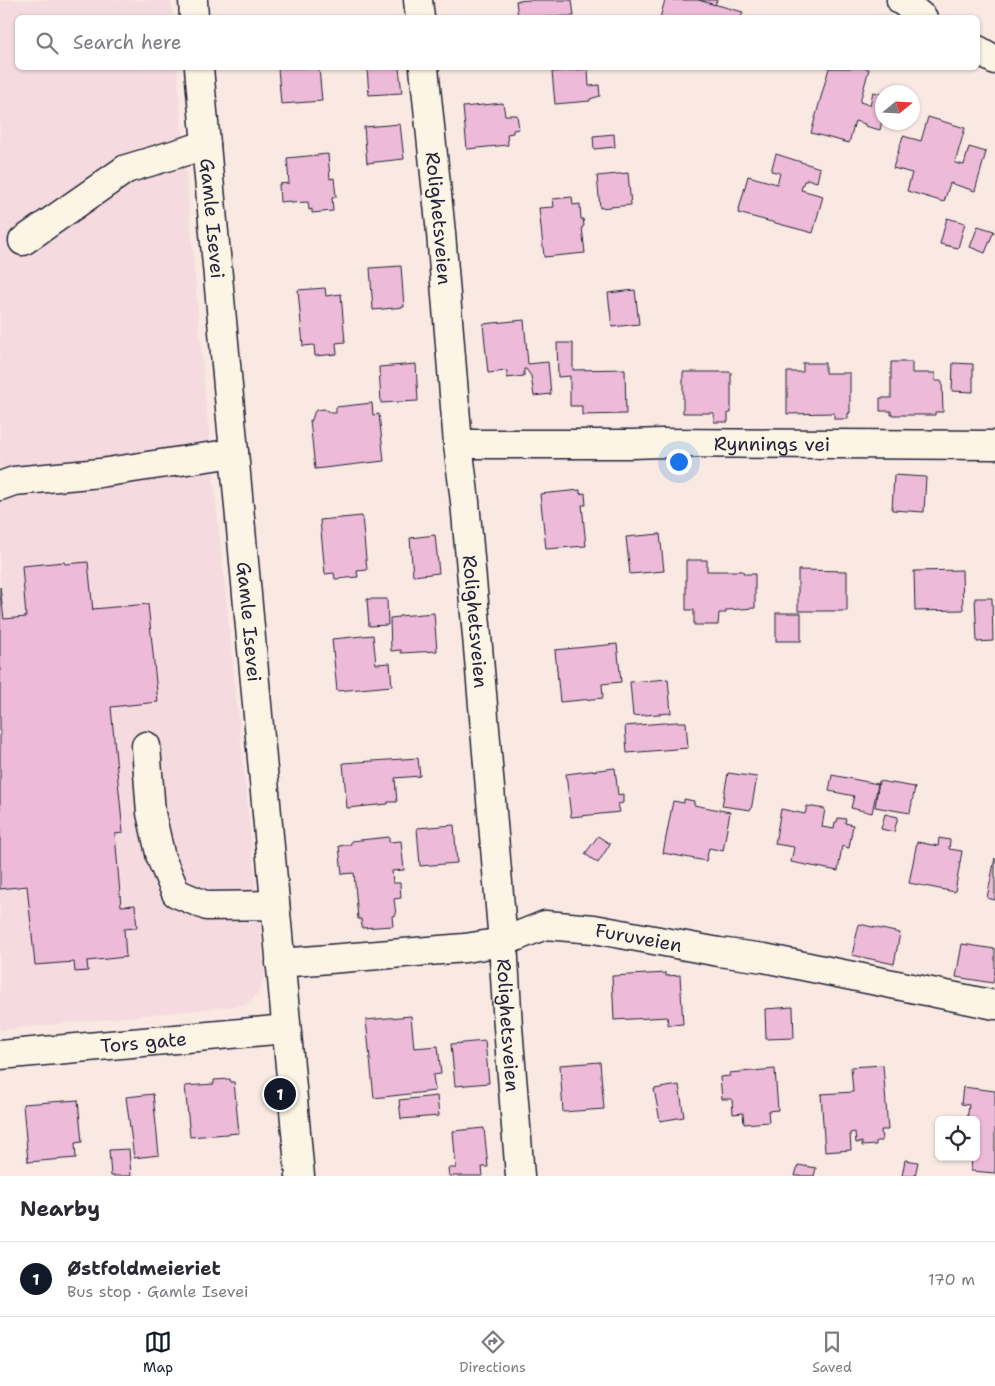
<!DOCTYPE html>
<html lang="en">
<head>
<meta charset="utf-8">
<style>
	:root { --surface:#fff; --page:#f7f7f7; --text:#2b2b33; --muted:#7c7c81; --line:#e1e1e2; --accent:#111827 }
	body { margin:0; font-family:"Shantell Sans",sans-serif; background:var(--page); color:var(--text) }
	.controls { position:absolute; right:15px; bottom:15px; display:grid; overflow:hidden; border-radius:8px; box-shadow:0 1px 4px #0004 }
	.controls button { width:45px; height:45px; display:grid; place-items:center; padding:0; border:0; border-bottom:1px solid var(--line); background:var(--surface); color:var(--text); font:25px sans-serif }
	.compass { position:absolute; left:875px; top:85px; width:45px; height:45px; border-radius:50%; background:var(--surface); box-shadow:0 1px 4px #0004; rotate:72deg }
	.you { position:absolute; left:678px; top:461px; width:18px; height:18px; margin:-12px; border:4px solid #fff; border-radius:50%; background:#1a73e8; box-shadow:0 0 0 8px #1a73e833 }
	.badge { display:grid; place-items:center; width:32px; height:32px; border-radius:50%; background:var(--accent); color:#fff; font-size:16px; font-weight:700 }
	.pin { position:absolute; translate:-50% -50%; border:2px solid #fff; box-shadow:0 1px 5px #0006 }
	.list { margin:0; padding:0; list-style:none }
	h2 { display:flex; justify-content:space-between; align-items:center; height:65px; margin:0; padding:0 20px; font-size:21px }
	h2 small { font-size:16px; font-weight:400; color:var(--muted) }
	.list li { display:grid; grid-template-columns:32px 1fr auto; gap:15px; align-items:center; box-sizing:border-box; height:75px; padding:0 20px; border-top:1px solid var(--line) }
	.list b { display:block; font-size:19px; white-space:nowrap }
	.list p { margin:0; font-size:16px; white-space:nowrap; color:var(--muted) }
	.list em { font-size:16px; font-style:normal; color:var(--muted) }
	.icon { flex:none; width:28px; height:28px; fill:none; stroke:currentColor; stroke-width:2; stroke-linecap:round; stroke-linejoin:round }
	.map { position:relative; flex:none; width:995px; height:1176px; overflow:hidden }
	.search { position:absolute; background:var(--surface); box-shadow:0 1px 4px #0004; left:15px; right:15px; top:15px; height:55px; display:flex; align-items:center; gap:12px; box-sizing:border-box; padding:0 18px; border-radius:8px; color:var(--muted); font-size:19px }
	.sheet { height:140px; background:var(--surface) }
	nav { display:flex; justify-content:space-around; align-items:center; box-sizing:border-box; height:70px; border-top:1px solid var(--line); background:var(--surface); font-size:14px; color:var(--muted) }
	nav a { display:grid; justify-items:center; gap:2px }
	nav .on { color:var(--accent) }
	.map>svg:first-child { display:block }
</style>
</head>
<body>
<div class="map">
<svg width="995" height="1176" viewBox="0 0 995 1176">
	<rect width="100%" height="100%" fill="#f9e9e2"/>
	<filter id="ink" filterUnits="userSpaceOnUse"><feTurbulence type="fractalNoise" baseFrequency=".02" numOctaves="2"/><feDisplacementMap in="SourceGraphic" scale="10" xChannelSelector="R" yChannelSelector="G"/><feConvolveMatrix kernelMatrix="1 2 1 2 8 2 1 2 1" color-interpolation-filters="sRGB"/></filter>
	<g filter="url(#ink)">
		<path fill="#f5dbdf" d="M0,0h171l2,17 -155,1v50h159l29,337 59,570 -6,17 -14,13 -245,25z"/>
		<g fill="#edbad7" stroke="#22223b">
			<path d="M530,0h42l2,16 -56,2 -2,-17z"/>
			<path d="M665,0h34l44,12 -2,6h-81z"/>
			<path d="M699,0h18l-2,5z"/>
			<path d="M278,68h41l3,33 -41,3z"/>
			<path d="M367,68h32l3,25 -33,2z"/>
			<path d="M829,68h34l6,1 -9,33 10,3 3,-13 9,2v26l-2,10 -15,-4v-2l-10,-3 -6,22 -38,-10z"/>
			<path d="M588,69l1,17 10,-1 1,11 -10,3v2l-35,3 -3,-32z"/>
			<path d="M503,103l2,12h12l2,14 -6,1v3l-6,1 1,11 -41,4 -4,-42z"/>
			<path d="M928,117l37,11 -10,35 9,2 5,-18 17,5 -11,39 -25,-8 -6,19 -37,-11 5,-18 -19,-5 10,-32 18,5z"/>
			<path d="M400,124l4,35 -37,4 -3,-36z"/>
			<path d="M614,134l1,13 -21,2 -1,-13z"/>
			<path d="M328,154l2,25 4,-1 2,19 -4,1 1,13 -21,2v-4l-3,1 -1,-8 -17,1v-2l-11,1 -1,-18 10,-1 -2,-25z"/>
			<path d="M776,154l44,14 -3,14 -10,-3v2h-3l-3,9 22,6 -10,37 -75,-20 10,-37 29,8 3,-11 -9,-2z"/>
			<path d="M628,173l3,32 -31,3 -3,-32z"/>
			<path d="M572,197l1,8 7,-1 1,15h2l1,7 -2,1 3,26 -41,4 -5,-49 15,-1 -1,-8z"/>
			<path d="M947,218l18,5 -7,25 -18,-4z"/>
			<path d="M978,226l16,5 -9,22 -15,-6z"/>
			<path d="M401,266l3,41 -31,3 -3,-42z"/>
			<path d="M325,288l1,8 15,-2 4,48 -9,1 1,11 -22,2 -1,-11 -11,1 -5,-56z"/>
			<path d="M635,290l4,34 -27,3 -4,-34z"/>
			<path d="M524,320l4,44 20,-2 3,32 -17,2 -3,-20 -5,-7h-2v7l-17,2v-7l-19,2 -5,-49z"/>
			<path d="M557,343h16v27l52,-1 1,45 -44,1v-9h-12v-30l-12,1z"/>
			<path d="M891,362h21v11h23v8h7l1,31h-8v3h-44v-4h-11v-13h11z"/>
			<path d="M803,363h22v10h25v40h-2v6h-14v-6l-47,1v-42h16z"/>
			<path d="M953,363l20,1v28l-21,-1z"/>
			<path d="M416,364l2,37 -37,2 -2,-36z"/>
			<path d="M683,372h48v41h-3v9h-14v-9h-31z"/>
			<path d="M372,403l1,12 6,-1 5,47 -69,8 -5,-49h2l2,-7 2,-3 8,-1 7,4h5v-6z"/>
			<path d="M894,475l32,2 -2,35 -32,-2z"/>
			<path d="M580,490v4l5,-1 1,12h-4l4,41 -40,3 -6,-55z"/>
			<path d="M362,516l5,54 -10,1 1,6 -23,2 -1,-6 -9,1 -5,-54z"/>
			<path d="M660,534l4,37 -34,3 -4,-37z"/>
			<path d="M435,535l4,38 -26,3 -3,-38z"/>
			<path d="M686,560h21v11h36l1,3h11v34l-29,2v3h-7l-1,12h-24v-15h-8z"/>
			<path d="M64,562l1,2 23,-2 5,49v-2l55,-5 10,98 -47,5 12,126 -8,1 6,72 14,-1 2,23 -13,1 2,28 -39,4 1,10 -13,1 -1,-10 -39,3 -8,-79 -27,3v-302l4,32 22,-2 -4,-51z"/>
			<path d="M798,570l49,1v40h-49z"/>
			<path d="M962,570l1,40 -48,1 -1,-40z"/>
			<path d="M975,598h17l1,43 -16,1z"/>
			<path d="M367,599h20l1,26 -19,1z"/>
			<path d="M434,613l3,38 -36,2v-3l-10,1 -1,-33 9,-1v-1z"/>
			<rect x="776" y="613" width="25" height="28"/>
			<path d="M373,635l3,29 14,-1 2,23 -55,5 -5,-52z"/>
			<path d="M617,644l4,38 -19,2 1,14 -43,4 -5,-52z"/>
			<path d="M668,679l3,34 -38,3 -3,-34z"/>
			<path d="M676,722h10l2,26 -61,5 -2,-27z"/>
			<path d="M418,758l2,18 -25,2 2,24h-9v2l-41,4 -4,-45z"/>
			<path d="M615,768l3,27 5,-1v9l-5,1 2,8 -49,5 -5,-43z"/>
			<path d="M728,773l29,4 -6,33 -29,-4z"/>
			<path d="M832,775l46,9 -6,29 -21,-5 3,-12 -25,-5z"/>
			<path d="M879,781l36,6 -5,26 -35,-6z"/>
			<path d="M684,799l10,2v4l36,7 -7,39 -14,-3 -3,13 -43,-8 10,-52 11,2z"/>
			<path d="M807,806l18,3 -3,18 12,2 1,-7h2l1,-4 8,1 -1,4 8,2 -4,23 -7,-2 -4,25 -47,-9 3,-15 -19,-3 6,-35 24,5z"/>
			<path d="M885,814l13,3 -4,15 -13,-3z"/>
			<path d="M454,825l3,38 -37,3 -3,-38z"/>
			<path d="M598,836l12,8 -12,19 -13,-9z"/>
			<path d="M389,837v5l12,-1 3,29 -12,1 1,12h7l1,15 -7,1 2,16 -4,1 1,10 -31,2 -1,-9h-3l-4,-46 -12,1 -3,-28 12,-2v-3z"/>
			<path d="M939,838l11,2 -1,9 13,2 -7,41 -46,-9 8,-41 21,4z"/>
			<path d="M995,858v42l-8,-2z"/>
			<path d="M859,924l41,9 -6,31 -42,-9z"/>
			<path d="M962,944l33,5v22l-2,12 -37,-6z"/>
			<path d="M666,973v3l14,-1 3,49 -15,1 -1,-8 -53,3 -2,-44z"/>
			<path d="M793,1007l1,31 -28,1 -1,-30z"/>
			<path d="M411,1016l3,32 24,-2 3,28 -8,1 2,16 -61,7 -8,-78z"/>
			<path d="M485,1041l4,42 -34,3 -4,-42z"/>
			<path d="M600,1062l4,47 -41,3 -3,-47z"/>
			<path d="M883,1065l5,65h-7l1,11h-6v4l-14,1v-4l-6,1 -1,-11 -5,1 1,17 -26,2 -4,-58 32,-2 -2,-25z"/>
			<path d="M775,1069l3,41 -10,1 1,11 -25,2 -1,-11 -10,1 -1,-15h-10l-2,-22 10,-1 -1,-3z"/>
			<path d="M230,1079l1,3h3l5,51 -49,4 -5,-51 29,-2v-4z"/>
			<path d="M679,1085l5,32 -24,4 -6,-32z"/>
			<path d="M963,1087l32,4v82l-24,-2 1,-14h4v-37h-9l2,-15 -8,-1z"/>
			<path d="M153,1094l6,61 -25,3 -8,-61z"/>
			<path d="M437,1096l2,20 -38,3 -2,-19z"/>
			<path d="M78,1100l4,42 -7,1 1,15 -48,4 -5,-58z"/>
			<path d="M484,1128l4,39h-6l1,9h-34l-1,-8h8l-3,-37z"/>
			<path d="M129,1149l2,27h-20l-2,-26z"/>
			<path d="M905,1160l13,2 -3,14h-13z"/>
			<path d="M798,1165l18,3 -2,8h-19z"/>
		</g>
		<g fill="none" stroke-linecap="round" stroke-linejoin="round">
			<g stroke="#22223b" stroke-width="31">
				<g id="minor">
					<path d="M193,0l1,18"/>
					<path d="M418,0l2,18"/>
					<path d="M901,0l22,18"/>
					<path d="M978,50l17,10"/>
					<path id="s1" d="M199,68l101,1108"/>
					<path id="s2" d="M424,68l17,165 17,211 7,58 15,168 23,272 5,85 12,149"/>
					<path d="M23,241l103,-72 80,-24"/>
					<path id="s3" d="M458,444h173l31,-1 333,2"/>
					<path d="M0,486l14,-5 86,-8 134,-20"/>
					<path d="M146,746l5,67 10,45 15,35 31,13 68,-1"/>
					<path id="s4" d="M280,963l185,-15 38,-6 42,-17 49,4 125,23 45,6 231,47"/>
					<path id="s5" d="M0,1055l286,-26"/>
				</g>
			</g>
			<use href="#minor" stroke="#fcf5e5" stroke-width="28"/>
		</g>
	</g>
	<g text-anchor="middle" dominant-baseline="central" stroke-width="4" stroke-linejoin="round" paint-order="stroke">
		<g font-size="19" fill="#22223b" stroke="#fcf5e5">
			<text stroke="none"><textPath href="#s1" startOffset="151">Gamle Isevei</textPath></text>
			<text stroke="none"><textPath href="#s2" startOffset="151">Rolighetsveien</textPath></text>
			<text stroke="none"><textPath href="#s3" startOffset="314">Rynnings vei</textPath></text>
			<text stroke="none"><textPath href="#s2" startOffset="556">Rolighetsveien</textPath></text>
			<text stroke="none"><textPath href="#s1" startOffset="556">Gamle Isevei</textPath></text>
			<text stroke="none"><textPath href="#s4" startOffset="364">Furuveien</textPath></text>
			<text stroke="none"><textPath href="#s2" startOffset="961">Rolighetsveien</textPath></text>
			<text stroke="none"><textPath href="#s5" startOffset="144">Tors gate</textPath></text>
		</g>
	</g>
</svg>
<div class="controls">
<button><svg class="icon" aria-label="locate" viewBox="0 0 24 24"><circle cx="12" cy="12" r="6"/><path d="M12 2v4M12 18v4M2 12h4M18 12h4"/></svg></button>
</div>
<svg class="compass" viewBox="-18 -18 36 36"><path d="M0-13l5 13h-10z" fill="#e53935"/><path d="M0 13l5-13h-10z" fill="#7c7c81"/></svg>
<div class="you"></div>
<div class="pin badge" style="left:280px;top:1094px">1</div>
<div class="search"><svg class="icon" aria-label="search" viewBox="0 0 24 24"><circle cx="10" cy="10" r="6"/><path d="M15 15l6 6"/></svg>Search here</div>
</div>
<section class="sheet">
<h2>Nearby<small></small></h2>
<ul class="list">
<li><span class="badge">1</span><div><b>Østfoldmeieriet</b><p>Bus stop · Gamle Isevei</p></div><em>170 m</em></li>
</ul>
</section>
<nav>
<a class="on"><svg class="icon" aria-label="map" viewBox="0 0 24 24"><path d="M3 6l6-2 6 2 6-2v14l-6 2-6-2-6 2zM9 4v14M15 6v14"/></svg>Map</a>
<a><svg class="icon" aria-label="directions" viewBox="0 0 24 24"><path d="M12 3l9 9-9 9-9-9zM9 14v-3h6M13 9l2 2-2 2"/></svg>Directions</a>
<a><svg class="icon" aria-label="saved" viewBox="0 0 24 24"><path d="M7 4h10v16l-5-4-5 4z"/></svg>Saved</a>
</nav>
</body>
</html>
